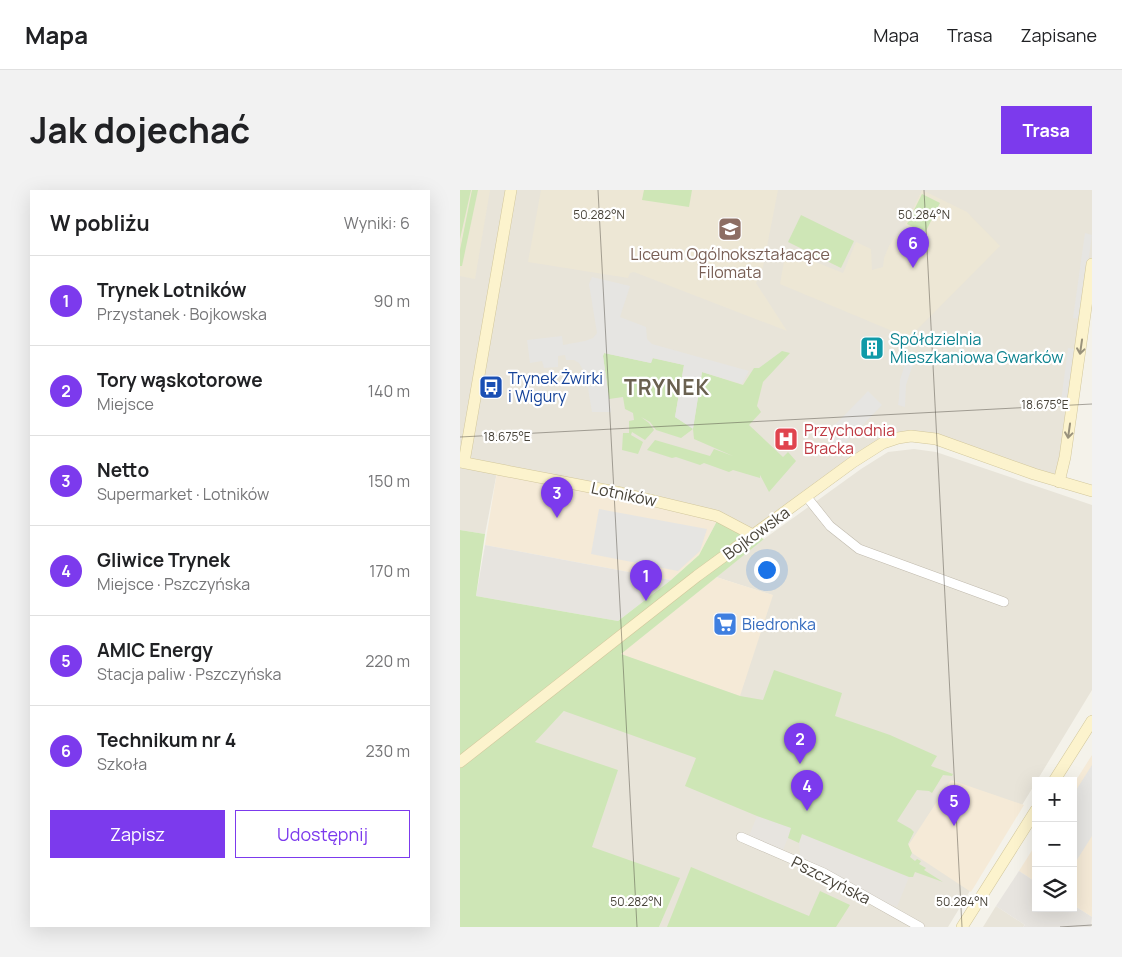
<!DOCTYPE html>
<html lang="pl">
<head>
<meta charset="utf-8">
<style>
	:root { --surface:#fff; --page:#f2f2f2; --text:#202124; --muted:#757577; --line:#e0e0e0; --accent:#7c3aed }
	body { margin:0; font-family:Manrope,sans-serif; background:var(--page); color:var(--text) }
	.controls { position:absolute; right:15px; bottom:15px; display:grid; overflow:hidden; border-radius:0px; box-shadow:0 5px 20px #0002 }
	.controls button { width:45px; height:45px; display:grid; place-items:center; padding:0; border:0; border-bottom:1px solid var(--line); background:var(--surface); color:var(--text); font:25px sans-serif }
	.you { position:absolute; left:306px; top:379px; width:18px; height:18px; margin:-12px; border:4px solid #fff; border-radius:50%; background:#1a73e8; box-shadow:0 0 0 8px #1a73e833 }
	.badge { display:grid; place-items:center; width:32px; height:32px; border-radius:50%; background:var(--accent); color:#fff; font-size:16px; font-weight:700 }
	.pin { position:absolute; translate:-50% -41px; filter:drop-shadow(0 1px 2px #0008) }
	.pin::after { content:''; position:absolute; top:26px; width:18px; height:15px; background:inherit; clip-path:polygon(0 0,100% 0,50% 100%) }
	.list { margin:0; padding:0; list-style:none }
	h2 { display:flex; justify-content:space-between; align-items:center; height:65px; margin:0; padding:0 20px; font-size:21px }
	h2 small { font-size:16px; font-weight:400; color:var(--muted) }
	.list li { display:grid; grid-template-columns:32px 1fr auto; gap:15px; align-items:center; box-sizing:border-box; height:90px; padding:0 20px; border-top:1px solid var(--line) }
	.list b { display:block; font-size:19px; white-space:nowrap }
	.list p { margin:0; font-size:16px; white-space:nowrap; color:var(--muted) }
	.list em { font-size:16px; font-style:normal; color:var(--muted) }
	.actions { display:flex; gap:10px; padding:15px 20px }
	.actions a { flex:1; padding:11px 0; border:1px solid var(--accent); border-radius:0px; text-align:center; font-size:18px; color:var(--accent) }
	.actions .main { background:var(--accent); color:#fff }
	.icon { flex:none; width:28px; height:28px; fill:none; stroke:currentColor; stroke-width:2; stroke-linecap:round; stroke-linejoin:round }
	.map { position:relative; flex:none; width:632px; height:737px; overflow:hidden; border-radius:0px }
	header { display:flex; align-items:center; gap:30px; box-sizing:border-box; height:70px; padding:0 25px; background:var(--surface); border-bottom:1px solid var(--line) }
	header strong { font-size:24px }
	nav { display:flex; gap:28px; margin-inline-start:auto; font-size:18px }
	.intro { display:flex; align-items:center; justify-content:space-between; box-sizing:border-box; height:120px; padding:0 30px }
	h1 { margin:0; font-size:35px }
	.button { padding:12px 22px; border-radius:0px; background:var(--accent); color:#fff; font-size:18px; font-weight:700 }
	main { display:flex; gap:30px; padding:0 30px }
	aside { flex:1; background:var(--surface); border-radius:0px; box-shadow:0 5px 20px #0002 }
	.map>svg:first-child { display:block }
</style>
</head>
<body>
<header>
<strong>Mapa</strong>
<nav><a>Mapa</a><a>Trasa</a><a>Zapisane</a></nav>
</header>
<div class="intro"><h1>Jak dojechać</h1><a class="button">Trasa</a></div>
<main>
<aside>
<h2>W pobliżu<small>Wyniki: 6</small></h2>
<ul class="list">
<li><span class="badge">1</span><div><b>Trynek Lotników</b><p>Przystanek · Bojkowska</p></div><em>90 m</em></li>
<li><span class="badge">2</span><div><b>Tory wąskotorowe</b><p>Miejsce</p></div><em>140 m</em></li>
<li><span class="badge">3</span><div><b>Netto</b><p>Supermarket · Lotników</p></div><em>150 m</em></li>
<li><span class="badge">4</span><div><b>Gliwice Trynek</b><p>Miejsce · Pszczyńska</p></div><em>170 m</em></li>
<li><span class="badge">5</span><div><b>AMIC Energy</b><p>Stacja paliw · Pszczyńska</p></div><em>220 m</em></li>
<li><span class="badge">6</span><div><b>Technikum nr 4</b><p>Szkoła</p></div><em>230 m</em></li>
</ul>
<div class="actions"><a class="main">Zapisz</a><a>Udostępnij</a></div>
</aside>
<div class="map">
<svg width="632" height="737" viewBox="0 0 632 737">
	<rect width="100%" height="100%" fill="#f4f2ea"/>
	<g fill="#e8e4d9">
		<path d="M0,0h632v74l-33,218 -98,-35 -63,-9 -145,97 -36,-19 -257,-54z"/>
		<path d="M454,259l22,3 156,53v185l-144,237h-289l20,-49 -87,-30 -58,-106 86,-88 152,-59 -56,-18 48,-38 97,-70 27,-17z"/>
		<path d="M0,277l37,5 -12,62 -25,-4z"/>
		<path d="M536,716l29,19 -2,2h-40z"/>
	</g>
	<g fill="#f5ead7">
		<path d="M37,282l220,49 -18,34 -28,25 -186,-35z"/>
		<path d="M256,387l57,18 -33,101 -120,-42z"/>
		<path d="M632,565v162l-19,-12v-120z"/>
		<path d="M491,590l73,25 -53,87 -65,-43z"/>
		<path d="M576,654v38l-17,-11z"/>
	</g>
	<g fill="#e7e4df">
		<path d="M25,355l186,35 -53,41 -142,-25z"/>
		<path d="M297,626l35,12 -9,22 -34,-14z"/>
		<path d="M342,644l107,43 -12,30 -23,-9 -67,-33 -7,-10 -1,-12z"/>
		<path d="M559,681l17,11v26h37v-3l19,12 -1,10h-68l2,-2 -29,-19z"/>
	</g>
	<g fill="#ede7d5">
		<path d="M0,0h30l-15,89 -15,-3z"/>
		<path d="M81,0h237l-15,77 -7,16 31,48 -153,-59 -4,1 -2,5 -100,-16z"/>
		<path d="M462,0l45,22 33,34 -91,92 -129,-54 6,-34 57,23 13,-31 15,7 1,21 11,-3 1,-9 5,-12 7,-11 18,7 -1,3 13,6 5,-12 -26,-14z"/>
	</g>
	<g fill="#cee6b6">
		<path d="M0,0h11l-11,49z"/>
		<path d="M12,0h6l-16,76h-2v-16z"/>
		<path d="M184,0h48l-3,17 -47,-7z"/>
		<path d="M462,4l18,9 -15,30 -18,-9z"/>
		<path d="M341,25l53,26 -13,27 -53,-26z"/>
		<path d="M322,161l8,2 -27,29 -6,24 4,6 -12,13 34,32 5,-5 8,9 -27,31 -9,-17v3l-27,-8 -4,2 -25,-9 -4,2 -24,-8 -4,1 -25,-8 8,-10 55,16 4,-7 19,7 -39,-17 -1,-10 -12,9 -25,-8 -6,-8 -9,-5 8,6 5,7 -9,10 -13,-8 -1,3 12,7 -5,12 -16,-4 1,-17h6v-12l5,-1 -1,-7 -8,-4 -2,-12 -14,2 -6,-43 1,-3 47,10 1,-5 32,7 -9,52 18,11 9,-56 41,13 11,-17h5z"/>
		<path d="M257,331l47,18 -143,115 119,42 23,4 11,-30 68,23 -7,23 55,19 47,21 -6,10 22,8 -1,2 -9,-1 -11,18 -3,-2 -12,-1 -20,31 14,8 3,3 -6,12 4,9 -2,4 5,4 2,-2 4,2 -2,3 7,4 -2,2 19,12 -28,-10 -2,5h-4l-107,-43 -3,9 -11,-5 3,-10 -34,-12 -72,-30 11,-28 -132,-47 -29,31 83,28 -26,77 88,31 -21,49h-199v-397l25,4 -9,62 142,25 53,-41 28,-25z"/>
		<path d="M231,677l118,49 11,-25 30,14 -14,22h-169z"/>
	</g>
	<g fill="#e6e5e2">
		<path d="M625,43l7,2 -12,84 -7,-1z"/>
		<path d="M132,87l38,9 -10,31 26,10 1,12 5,5 97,27 -7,13 -40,-12 -9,57 -18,-12 9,-52 -31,-7 -2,5 -47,-10 -1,3 8,56h-19l-6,-36 -7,-13 -5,-3h-8l-1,-5 -7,1v11l-14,1 -2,-7 -12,2 -3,-23 35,-4 1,9 22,-4 8,-3 4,-5 -8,-49z"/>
		<path d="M608,158l8,1 -7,54 -8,-1z"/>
		<path d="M447,168l7,3 -8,24 -1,22 -7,-2 1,-7 1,-18z"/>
		<path d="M408,201l14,14 -42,44 -15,-14z"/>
		<path d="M139,319l108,20 -7,22 -22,20 -87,-17z"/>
		<path d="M632,575v71l-19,30v-71z"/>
	</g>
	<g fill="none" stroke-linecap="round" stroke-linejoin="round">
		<g stroke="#c0baad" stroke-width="10">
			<g id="street">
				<path d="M346,306l24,30 29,23 145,53"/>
				<path d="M281,647l83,36 96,54"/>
			</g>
		</g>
		<g stroke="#d2c79c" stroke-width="12">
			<g id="secondary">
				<path d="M0,272l161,31 96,23 36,19"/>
				<path d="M4,272l47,-272"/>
				<path d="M599,292l6,-25 27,-193"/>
				<path d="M0,572l237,-186 156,-114 30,-19 15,-5 13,-2 25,3 98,35 58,17"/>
				<path d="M594,591l38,-60"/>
				<path d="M502,737l74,-117"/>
			</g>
		</g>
		<use href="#street" stroke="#fff" stroke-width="9"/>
		<use href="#secondary" stroke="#fcf3cd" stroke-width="11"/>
	</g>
	<defs><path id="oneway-shaft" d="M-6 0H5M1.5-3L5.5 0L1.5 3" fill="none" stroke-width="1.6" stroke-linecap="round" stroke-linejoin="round" transform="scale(1.25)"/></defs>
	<g stroke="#99927c">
		<use href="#oneway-shaft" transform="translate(621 157) rotate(98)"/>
		<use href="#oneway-shaft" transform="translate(609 241) rotate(98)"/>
	</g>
	<path fill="none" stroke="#484339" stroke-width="1" stroke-opacity="0.45" d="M138,0l39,737M464,0l38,737M0,247l632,-33M600,737l32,-2"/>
	<defs>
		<g id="school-square" transform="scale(1.25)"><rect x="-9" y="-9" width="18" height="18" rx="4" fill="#8d6e63" stroke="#fff"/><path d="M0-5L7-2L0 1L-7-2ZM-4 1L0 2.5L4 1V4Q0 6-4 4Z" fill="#fff"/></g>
		<g id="building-square" transform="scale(1.25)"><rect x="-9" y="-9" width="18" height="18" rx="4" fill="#0f9aa8" stroke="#fff"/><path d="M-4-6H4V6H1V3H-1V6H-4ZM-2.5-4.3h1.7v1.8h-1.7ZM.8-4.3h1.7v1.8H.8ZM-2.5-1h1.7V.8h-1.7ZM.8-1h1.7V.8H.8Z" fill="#fff"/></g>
		<g id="bus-square" transform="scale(1.25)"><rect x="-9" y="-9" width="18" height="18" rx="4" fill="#1a4fb4" stroke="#fff"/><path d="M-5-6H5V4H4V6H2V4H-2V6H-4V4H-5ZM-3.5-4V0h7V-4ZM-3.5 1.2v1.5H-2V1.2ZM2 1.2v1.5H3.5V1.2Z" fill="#fff"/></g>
		<g id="hospital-square" transform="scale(1.25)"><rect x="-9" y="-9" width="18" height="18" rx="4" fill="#e0444e" stroke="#fff"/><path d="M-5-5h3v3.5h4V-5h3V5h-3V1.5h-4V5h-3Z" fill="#fff"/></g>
		<g id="supermarket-square" transform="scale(1.25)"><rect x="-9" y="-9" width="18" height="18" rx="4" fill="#3f7fe0" stroke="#fff"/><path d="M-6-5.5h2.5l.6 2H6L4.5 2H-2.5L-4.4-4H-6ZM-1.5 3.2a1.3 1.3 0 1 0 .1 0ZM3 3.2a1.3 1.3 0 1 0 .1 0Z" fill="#fff"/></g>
	</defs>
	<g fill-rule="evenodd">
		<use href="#school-square" x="270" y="39"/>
		<use href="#building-square" x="412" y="158"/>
		<use href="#bus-square" x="31" y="197"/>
		<use href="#hospital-square" x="326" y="249"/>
		<use href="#supermarket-square" x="265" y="434"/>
	</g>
	<g text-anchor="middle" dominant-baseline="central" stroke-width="4.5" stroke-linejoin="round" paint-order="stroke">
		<g font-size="16" fill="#785e54" stroke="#fff">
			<text x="270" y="64">Liceum Ogólnokształacące<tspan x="270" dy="18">Filomata</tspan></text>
		</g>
		<g font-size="16" fill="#0d838f" stroke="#fff" text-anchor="start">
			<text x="430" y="149">Spółdzielnia<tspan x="430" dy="18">Mieszkaniowa Gwarków</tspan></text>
		</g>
		<g font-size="16" fill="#164399" stroke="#fff" text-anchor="start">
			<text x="48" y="188">Trynek Żwirki<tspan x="48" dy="18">i Wigury</tspan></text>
		</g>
		<g font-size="16" fill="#be3a42" stroke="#fff" text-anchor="start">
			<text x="344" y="240">Przychodnia<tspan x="344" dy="18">Bracka</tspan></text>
		</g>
		<g font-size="16" fill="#484339" stroke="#fff">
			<text transform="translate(164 304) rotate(12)">Lotników</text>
			<text transform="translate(296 343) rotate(-36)">Bojkowska</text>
			<text transform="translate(371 690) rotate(27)">Pszczyńska</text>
		</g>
		<g font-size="16" fill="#366cbe" stroke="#fff" text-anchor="start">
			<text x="282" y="434">Biedronka</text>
		</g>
		<g font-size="21" font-weight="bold" letter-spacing="1" fill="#6a6150" stroke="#fff">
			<text x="207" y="197">TRYNEK</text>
		</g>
	</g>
	<g font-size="12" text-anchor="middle" fill="#484339" stroke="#fff" stroke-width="4.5" stroke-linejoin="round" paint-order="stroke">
		<text x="139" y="29">50.282°N</text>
		<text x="464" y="29">50.284°N</text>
		<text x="585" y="219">18.675°E</text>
		<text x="47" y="251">18.675°E</text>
		<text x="176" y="716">50.282°N</text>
		<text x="502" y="716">50.284°N</text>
	</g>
</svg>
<div class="controls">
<button>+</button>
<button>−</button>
<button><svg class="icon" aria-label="layers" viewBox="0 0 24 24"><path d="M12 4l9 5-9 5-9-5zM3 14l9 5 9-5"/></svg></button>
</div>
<div class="you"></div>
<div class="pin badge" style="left:186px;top:411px">1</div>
<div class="pin badge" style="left:340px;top:574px">2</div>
<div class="pin badge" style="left:97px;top:328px">3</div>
<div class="pin badge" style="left:347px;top:621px">4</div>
<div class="pin badge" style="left:494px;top:636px">5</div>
<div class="pin badge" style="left:453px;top:78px">6</div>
</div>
</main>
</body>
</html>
